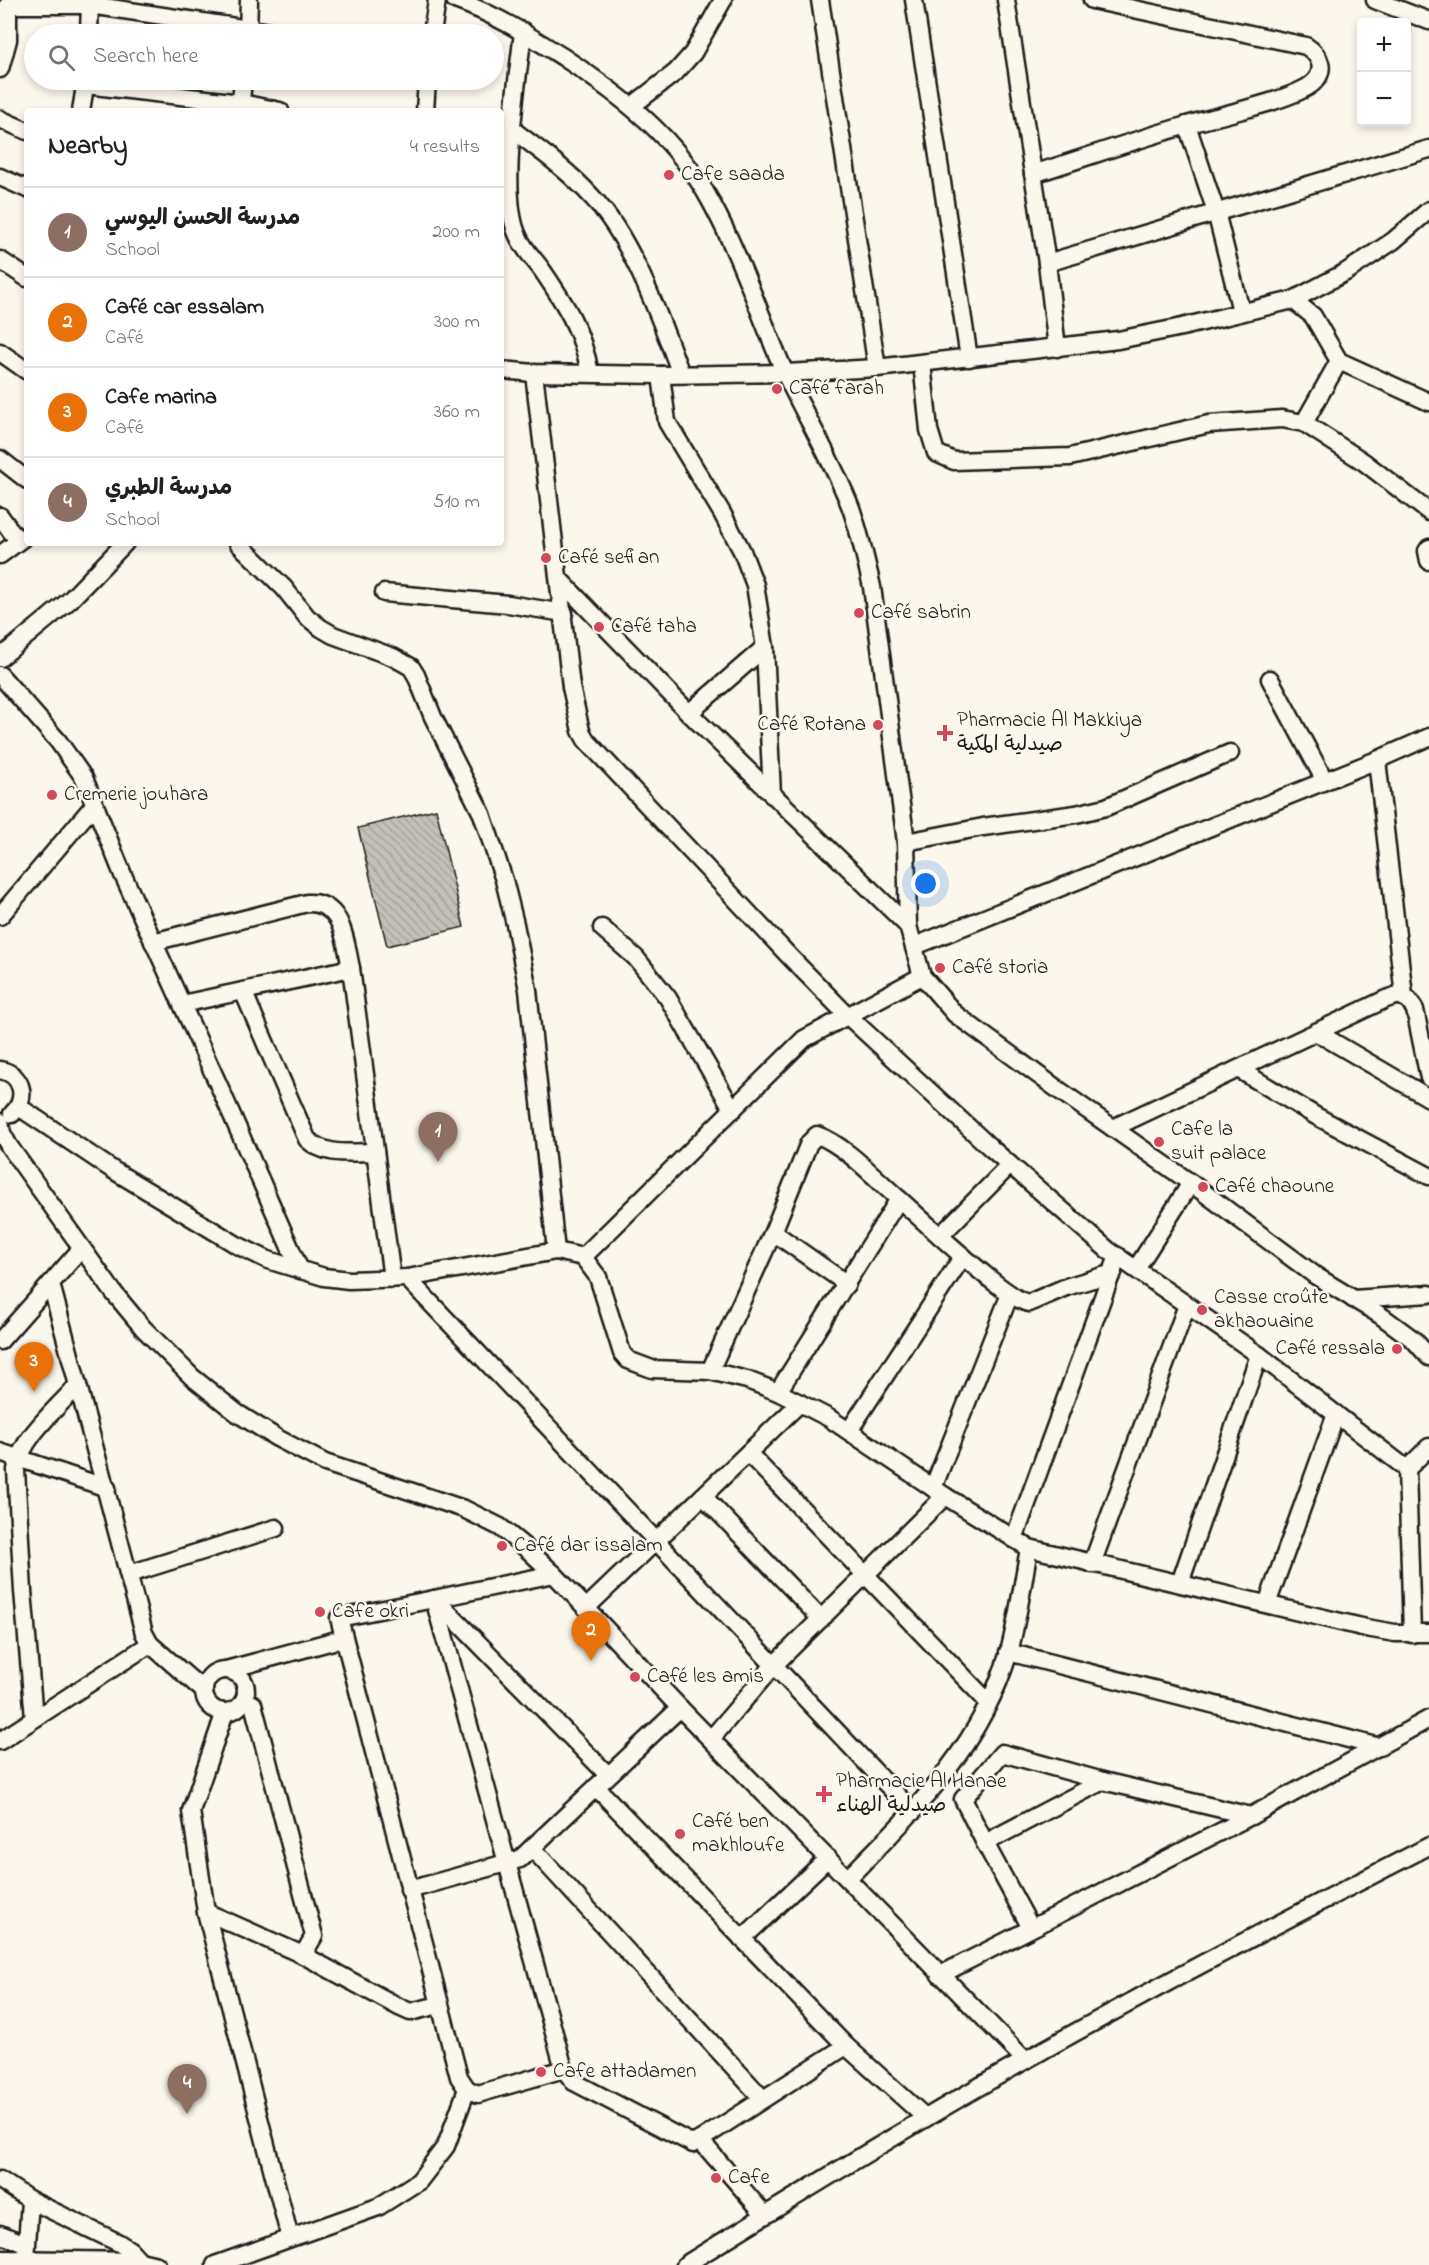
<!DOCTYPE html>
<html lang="en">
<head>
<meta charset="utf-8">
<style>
	:root { --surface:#fff; --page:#f2f2f2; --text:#202124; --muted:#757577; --line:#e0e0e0; --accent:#d1495b }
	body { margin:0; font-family:"Indie Flower","Playpen Sans Arabic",sans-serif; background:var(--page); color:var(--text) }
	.controls { position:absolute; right:18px; top:18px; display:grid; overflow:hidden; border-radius:6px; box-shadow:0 3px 9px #0003 }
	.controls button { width:54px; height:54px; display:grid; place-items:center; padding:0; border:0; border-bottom:2px solid var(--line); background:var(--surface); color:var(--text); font:30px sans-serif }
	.you { position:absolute; left:926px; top:884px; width:21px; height:21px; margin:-15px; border:4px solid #fff; border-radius:50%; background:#1a73e8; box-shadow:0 0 0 9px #1a73e833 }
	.badge { display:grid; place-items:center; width:39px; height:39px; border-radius:50%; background:var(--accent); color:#fff; font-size:20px; font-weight:700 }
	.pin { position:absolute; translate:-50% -50px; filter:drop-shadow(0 2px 3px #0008) }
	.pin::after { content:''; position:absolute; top:32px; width:21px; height:18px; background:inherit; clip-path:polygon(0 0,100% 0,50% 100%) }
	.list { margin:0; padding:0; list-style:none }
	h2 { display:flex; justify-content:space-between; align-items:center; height:78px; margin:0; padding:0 24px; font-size:26px }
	h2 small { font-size:20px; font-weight:400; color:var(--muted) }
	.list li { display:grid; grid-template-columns:39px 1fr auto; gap:18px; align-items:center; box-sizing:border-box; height:90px; padding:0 24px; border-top:2px solid var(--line) }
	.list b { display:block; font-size:22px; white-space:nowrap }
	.list p { margin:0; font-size:20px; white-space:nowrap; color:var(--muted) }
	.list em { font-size:20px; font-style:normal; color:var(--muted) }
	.icon { flex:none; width:33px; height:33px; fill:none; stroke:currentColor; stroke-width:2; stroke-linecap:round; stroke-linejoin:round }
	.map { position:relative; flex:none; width:1429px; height:2265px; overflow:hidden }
	.search { position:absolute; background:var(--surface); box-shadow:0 3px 9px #0003; left:24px; top:24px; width:480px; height:66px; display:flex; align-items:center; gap:15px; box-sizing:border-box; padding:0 21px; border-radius:33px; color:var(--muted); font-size:22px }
	.panel { position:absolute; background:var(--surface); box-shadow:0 3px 9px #0003; left:24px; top:108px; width:480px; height:438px; border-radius:6px }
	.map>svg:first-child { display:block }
</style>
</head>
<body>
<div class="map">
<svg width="1429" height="2265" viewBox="0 0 1429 2265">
	<defs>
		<pattern id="building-back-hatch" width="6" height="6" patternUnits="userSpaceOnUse" patternTransform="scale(1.5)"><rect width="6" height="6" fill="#c3c0b8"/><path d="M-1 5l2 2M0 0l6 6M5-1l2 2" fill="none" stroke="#a7a49e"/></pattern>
	</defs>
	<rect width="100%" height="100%" fill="#fbf7ec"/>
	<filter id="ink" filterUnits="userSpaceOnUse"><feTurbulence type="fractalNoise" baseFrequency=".0167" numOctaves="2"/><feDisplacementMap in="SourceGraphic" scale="12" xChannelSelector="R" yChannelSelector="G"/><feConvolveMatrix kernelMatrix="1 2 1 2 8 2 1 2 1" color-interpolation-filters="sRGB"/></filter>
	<g filter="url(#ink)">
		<path fill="url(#building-back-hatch)" stroke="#1c1c1c" stroke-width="1.5" d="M436,809l28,118 -77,19 -29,-118z"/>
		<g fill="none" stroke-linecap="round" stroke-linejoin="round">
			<g stroke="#1c1c1c" stroke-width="21">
				<g id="minor">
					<path d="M455,0c40,14 73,35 108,57 60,40 113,80 148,145 30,55 49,114 74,171 21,45 48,88 66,135 9,26 15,52 21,79l34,255 2,84 14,50 33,38 101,74 135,95 125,93 64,39 34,25 15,17"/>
					<path d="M820,0l57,368"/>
					<path d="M914,0l55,358"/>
					<path d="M1006,0l41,263 10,85"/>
					<path d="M1375,0l54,21"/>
					<path d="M523,31c-5,50 -25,162 -5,205 5,12 16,23 24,34 24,35 40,60 48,103"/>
					<path d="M89,34l1,-34"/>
					<path d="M248,34l1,-34"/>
					<path d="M432,34l5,-34"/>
					<path d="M0,69l8,-29v-35h82l193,29"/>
					<path d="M86,85l155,18 39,8"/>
					<path d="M632,106l44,-34 17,-19 30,-53"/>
					<path d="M81,111l5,-31"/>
					<path d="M240,111l3,-31"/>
					<path d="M425,111l2,-31"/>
					<path d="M0,119l27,12"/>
					<path d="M1187,125l29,87 25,99"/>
					<path d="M513,130c28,21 57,42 80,68 40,42 67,121 88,176"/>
					<path d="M1033,174c51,-16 102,-34 154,-49 28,-9 107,-25 126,-42 14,-13 7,-28 -7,-37l-214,-46"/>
					<path d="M0,177l27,12"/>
					<path d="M0,260l27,18"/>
					<path d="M1047,263l382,-114"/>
					<path d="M1293,300l20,16 26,45 90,41"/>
					<path d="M0,352l27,19"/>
					<path d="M922,363l7,67 7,23 18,8 116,-4 139,-33 73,-5 22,4 60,39 65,50"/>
					<path d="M501,370l33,3 127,2 125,-2 91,-5 241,-28 64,-13 111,-27 53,-28 47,-31 36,-31"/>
					<path d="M534,373l37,314 10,44 5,9 205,218 56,57 145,134 116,101 151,105 148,114 5,165"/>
					<path d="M661,375l6,47 55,91 20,38 13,34 10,62 7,148"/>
					<path d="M1304,423l35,-62"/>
					<path d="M0,459l27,21"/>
					<path d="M0,516l18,25"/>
					<path d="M238,543l46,45 23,29 14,11 12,7 60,22 18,10 5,8 17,42 49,97 22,66 11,44 13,66 28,261"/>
					<path d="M1429,548l-2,3 2,10"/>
					<path d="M0,555l27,-20"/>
					<path d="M560,580l129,133 219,213"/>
					<path d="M384,593l124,11 56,9"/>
					<path d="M0,658l70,-58 55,-57"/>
					<path d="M0,675l58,66 26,37 39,97 97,213 80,182"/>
					<path d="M1270,679l55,102"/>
					<path d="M689,713l76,-66"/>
					<path d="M1377,760l27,236"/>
					<path d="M906,842l77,-15 93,-13 30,-7 124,-54"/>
					<path d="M0,916l94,-111"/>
					<path d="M602,928l34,30 32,40 65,112"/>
					<path d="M153,942l154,-39c36,-2 38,38 44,65l41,311"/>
					<path d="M915,946l462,-186 52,-23"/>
					<path d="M243,991l64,148c18,18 45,13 68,13"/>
					<path d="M182,1004l169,-36"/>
					<path d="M1316,1032l113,66"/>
					<path d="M1238,1069l78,47 113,60"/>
					<path d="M0,1070c23,4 28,29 12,44"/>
					<path d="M19,1107l94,63 124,75 31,15 56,17 25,3 58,-2 149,-27 27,6 15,20 24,76 6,7 24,9 58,2 37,9 31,12 51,26 116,78 84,52 337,80 29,5h34"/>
					<path d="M0,1122l2,11 7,13 105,147 29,35 49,49 45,36 40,25 48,25 139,46 36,18 27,22 27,25 126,134 345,352"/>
					<path d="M1113,1128l273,-129 13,-4 10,5 6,10 14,68"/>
					<path d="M899,1199c22,19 108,102 130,104l37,-16 47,-14"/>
					<path d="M773,1232l74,52"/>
					<path d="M940,1236l70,-71"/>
					<path d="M583,1257l221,-218 118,-63"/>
					<path d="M1136,1269l55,-86"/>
					<path d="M407,1278l506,534"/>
					<path d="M51,1284l93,349 6,11 54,47"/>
					<path d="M1353,1299l76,-5"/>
					<path d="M0,1341l81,-92"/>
					<path d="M710,1371l63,-139 36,-89 8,-8c27,9 60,45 82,64l-121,193"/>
					<path d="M849,1431l114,-175"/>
					<path d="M0,1452l107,36"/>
					<path d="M748,1453l240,249"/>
					<path d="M1407,1469l22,-22"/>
					<path d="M933,1488l77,-194"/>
					<path d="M703,1496l118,123"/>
					<path d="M1014,1539l104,-283"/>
					<path d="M1092,1564l95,-259"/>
					<path d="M129,1574l147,-46"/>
					<path d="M1180,1583l79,-228"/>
					<path d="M434,1599l130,470 -86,25 -11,-5 -8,-12 -120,-459z"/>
					<path d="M434,1599l120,-25"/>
					<path d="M435,1599l173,176"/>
					<path d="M1267,1604l69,-190"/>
					<path d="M586,1608l214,-205"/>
					<path d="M1008,1652l372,95"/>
					<path d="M226,1670l118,-32"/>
					<circle cx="225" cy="1691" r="21"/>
					<path d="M244,1700l9,4 61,232 -11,19"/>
					<path d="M225,1712l-34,99 15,101 97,43 96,52 11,5 29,-7"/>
					<path d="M34,1718l-11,-127 -7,-121c4,-31 41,-62 62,-85"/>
					<path d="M711,1739l63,-74 171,-169"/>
					<path d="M0,1741l150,-97"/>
					<path d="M596,1787l250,259 80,72"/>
					<path d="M985,1843l-22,-44 39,-46 101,28"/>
					<path d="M532,1848l231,251"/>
					<path d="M848,1878c68,-69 132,-130 161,-226 9,-34 14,-69 20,-104"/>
					<path d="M409,1890l111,-31 160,-151"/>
					<path d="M206,1912l84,326"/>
					<path d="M1031,1928l-46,-85 118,-62 148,35"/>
					<path d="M742,1939l86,-81"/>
					<path d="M940,1975l311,-159 178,-97"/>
					<path d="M564,2069l10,13 119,62 7,-4"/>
					<path d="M0,2180l30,20 -4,59"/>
					<path d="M30,2200l89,43 11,7 10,11"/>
					<path d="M765,2215l-65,-75 146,-94"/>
					<path d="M0,2234l25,10"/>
					<path d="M0,2259l140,2 17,4"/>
					<path d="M215,2265l163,-58 41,-26 27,-35 21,-57"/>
					<path d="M685,2265c112,-70 224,-139 339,-204 133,-75 269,-145 405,-215"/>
				</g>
			</g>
			<use href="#minor" stroke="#fbf7ec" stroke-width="16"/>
		</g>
	</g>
	<g fill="#d1495b" stroke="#fbf7ec" stroke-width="2">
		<circle cx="669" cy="175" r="6"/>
		<circle cx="777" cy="389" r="6"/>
		<circle cx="546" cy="558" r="6"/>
		<circle cx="859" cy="613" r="6"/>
		<circle cx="599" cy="627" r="6"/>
		<circle cx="878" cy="725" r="6"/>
		<path d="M942 724h6v6h6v6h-6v6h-6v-6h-6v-6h6z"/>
		<circle cx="52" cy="795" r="6"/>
		<circle cx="940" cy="968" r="6"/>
		<circle cx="1159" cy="1142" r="6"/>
		<circle cx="1203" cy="1187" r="6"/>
		<circle cx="1202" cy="1310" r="6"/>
		<circle cx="1397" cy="1349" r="6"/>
		<circle cx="502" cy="1546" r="6"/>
		<circle cx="320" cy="1612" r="6"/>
		<circle cx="635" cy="1677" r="6"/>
		<path d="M821 1785h6v6h6v6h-6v6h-6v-6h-6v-6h6z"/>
		<circle cx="680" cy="1834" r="6"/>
		<circle cx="541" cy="2072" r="6"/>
		<circle cx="716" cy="2178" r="6"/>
	</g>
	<g text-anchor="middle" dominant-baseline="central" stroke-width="5" stroke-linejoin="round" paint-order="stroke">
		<g font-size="21" fill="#1c1c1c" stroke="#fbf7ec" text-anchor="start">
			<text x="681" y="175">Cafe saada</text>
			<text x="789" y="389">Café farah</text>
			<text x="558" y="558">Café sefian</text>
			<text x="871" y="613">Café sabrin</text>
			<text x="611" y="627">Café taha</text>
			<text x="957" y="721">Pharmacie Al Makkiya<tspan x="957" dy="24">صيدلية المكية</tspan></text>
			<text x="866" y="725" text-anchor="end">Café Rotana</text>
			<text x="64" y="795">Cremerie jouhara</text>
			<text x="952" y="968">Café storia</text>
			<text x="1171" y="1130">Cafe la<tspan x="1171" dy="24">suit palace</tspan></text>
			<text x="1215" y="1187">Café chaoune</text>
			<text x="1214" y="1298">Casse croûte<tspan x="1214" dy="24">akhaouaine</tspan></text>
			<text x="1385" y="1349" text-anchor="end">Café ressala</text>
			<text x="514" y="1546">Café dar issalam</text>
			<text x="332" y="1612">Cafe okri</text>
			<text x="647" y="1677">Café les amis</text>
			<text x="836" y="1782">Pharmacie Al Hanae<tspan x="836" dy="24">صيدلية الهناء</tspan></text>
			<text x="692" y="1822">Café ben<tspan x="692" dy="24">makhloufe</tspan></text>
			<text x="553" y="2072">Cafe attadamen</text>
			<text x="728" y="2178">Cafe</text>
		</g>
	</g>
</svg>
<div class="controls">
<button>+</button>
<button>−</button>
</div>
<div class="you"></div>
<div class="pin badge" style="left:438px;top:1162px;background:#8d6e63">1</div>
<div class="pin badge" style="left:591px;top:1661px;background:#e8710a">2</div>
<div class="pin badge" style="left:34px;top:1392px;background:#e8710a">3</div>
<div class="pin badge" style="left:187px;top:2114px;background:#8d6e63">4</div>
<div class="search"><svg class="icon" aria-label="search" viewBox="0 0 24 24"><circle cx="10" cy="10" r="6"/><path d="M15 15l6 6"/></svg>Search here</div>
<section class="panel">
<h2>Nearby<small>4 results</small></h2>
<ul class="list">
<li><span class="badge" style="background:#8d6e63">1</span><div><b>مدرسة الحسن اليوسي</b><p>School</p></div><em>200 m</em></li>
<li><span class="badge" style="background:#e8710a">2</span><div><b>Café car essalam</b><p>Café</p></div><em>300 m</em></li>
<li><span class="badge" style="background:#e8710a">3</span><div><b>Cafe marina</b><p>Café</p></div><em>360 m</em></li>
<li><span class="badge" style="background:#8d6e63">4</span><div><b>مدرسة الطبري</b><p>School</p></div><em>510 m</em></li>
</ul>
</section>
</div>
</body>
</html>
